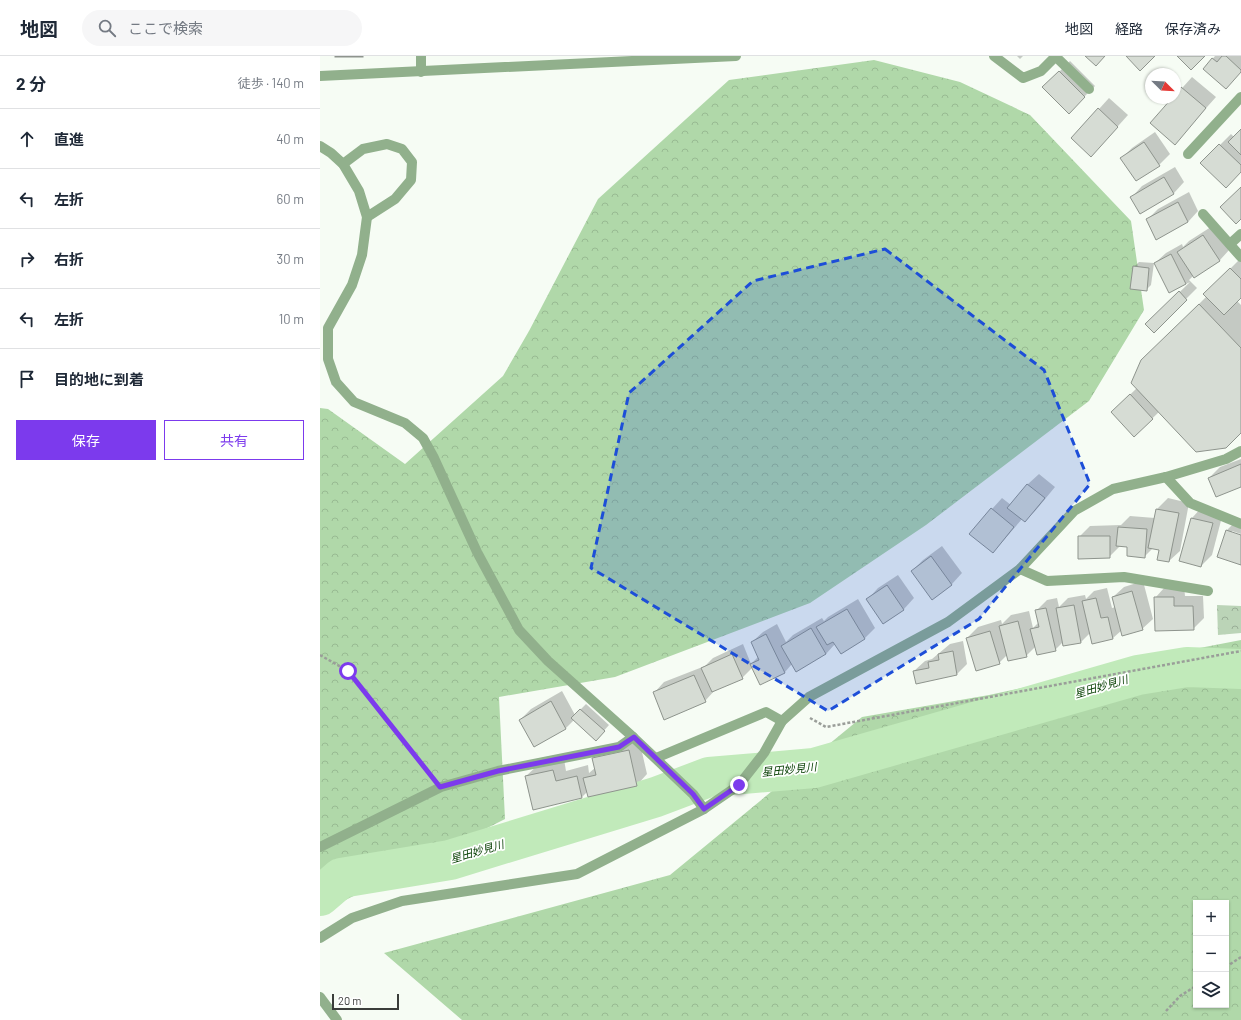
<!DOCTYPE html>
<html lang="ja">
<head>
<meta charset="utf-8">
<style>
	:root { --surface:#fff; --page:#f6f6f7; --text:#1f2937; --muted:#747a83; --line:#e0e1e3; --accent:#7c3aed }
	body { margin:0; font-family:Barlow,"Noto Sans JP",sans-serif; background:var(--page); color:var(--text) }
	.controls { position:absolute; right:12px; bottom:12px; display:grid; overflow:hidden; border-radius:0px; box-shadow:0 1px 3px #0004 }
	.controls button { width:36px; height:36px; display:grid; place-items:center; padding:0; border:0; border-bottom:1px solid var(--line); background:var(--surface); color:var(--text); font:20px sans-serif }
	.compass { position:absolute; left:825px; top:12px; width:36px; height:36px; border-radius:50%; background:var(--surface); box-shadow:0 1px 3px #0004; rotate:114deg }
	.scale { position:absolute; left:12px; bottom:10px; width:67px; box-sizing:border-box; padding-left:4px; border:2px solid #3a3d3a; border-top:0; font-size:11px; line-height:14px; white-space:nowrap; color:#3a3d3a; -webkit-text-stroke:3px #fff; paint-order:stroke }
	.stop { position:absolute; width:12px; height:12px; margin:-9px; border:3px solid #7c3aed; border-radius:50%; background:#fff }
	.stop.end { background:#7c3aed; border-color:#fff; box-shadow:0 1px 4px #0008 }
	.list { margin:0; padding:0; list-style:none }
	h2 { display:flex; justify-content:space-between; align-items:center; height:52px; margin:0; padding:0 16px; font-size:17px }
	h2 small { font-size:13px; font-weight:400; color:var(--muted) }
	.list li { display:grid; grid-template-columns:26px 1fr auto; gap:12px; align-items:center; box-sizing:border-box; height:60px; padding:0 16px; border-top:1px solid var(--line) }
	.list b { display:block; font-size:15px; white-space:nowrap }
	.list em { font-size:13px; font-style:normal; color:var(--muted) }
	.actions { display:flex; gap:8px; padding:12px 16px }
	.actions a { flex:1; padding:9px 0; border:1px solid var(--accent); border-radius:0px; text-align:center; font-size:14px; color:var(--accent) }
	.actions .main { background:var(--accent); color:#fff }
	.icon { flex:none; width:22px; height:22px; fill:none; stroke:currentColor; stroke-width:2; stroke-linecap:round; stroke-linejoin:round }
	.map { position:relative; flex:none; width:921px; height:964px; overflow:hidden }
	header { display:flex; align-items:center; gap:24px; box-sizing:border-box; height:56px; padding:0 20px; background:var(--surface); border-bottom:1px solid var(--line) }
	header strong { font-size:19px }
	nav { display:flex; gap:22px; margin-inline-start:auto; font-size:14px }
	.search { width:280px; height:36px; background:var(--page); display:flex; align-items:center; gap:10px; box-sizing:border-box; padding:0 14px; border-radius:22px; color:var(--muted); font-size:15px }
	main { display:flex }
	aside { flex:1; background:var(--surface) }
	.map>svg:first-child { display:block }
</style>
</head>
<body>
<header>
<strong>地図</strong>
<div class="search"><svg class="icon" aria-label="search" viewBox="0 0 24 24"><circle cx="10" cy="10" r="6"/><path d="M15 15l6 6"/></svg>ここで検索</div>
<nav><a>地図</a><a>経路</a><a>保存済み</a></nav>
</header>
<main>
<aside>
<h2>2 分<small>徒歩 · 140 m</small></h2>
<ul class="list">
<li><svg class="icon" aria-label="ahead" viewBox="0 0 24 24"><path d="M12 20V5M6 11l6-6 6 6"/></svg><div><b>直進</b></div><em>40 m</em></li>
<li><svg class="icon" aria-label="left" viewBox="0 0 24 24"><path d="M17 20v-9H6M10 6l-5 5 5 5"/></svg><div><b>左折</b></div><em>60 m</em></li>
<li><svg class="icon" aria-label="right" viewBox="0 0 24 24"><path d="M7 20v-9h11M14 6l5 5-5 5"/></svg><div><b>右折</b></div><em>30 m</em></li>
<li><svg class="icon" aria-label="left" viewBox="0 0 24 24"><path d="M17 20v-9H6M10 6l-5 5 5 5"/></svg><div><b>左折</b></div><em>10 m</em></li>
<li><svg class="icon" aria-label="arrive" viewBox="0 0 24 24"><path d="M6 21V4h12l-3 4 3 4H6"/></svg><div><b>目的地に到着</b></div></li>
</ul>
<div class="actions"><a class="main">保存</a><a>共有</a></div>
</aside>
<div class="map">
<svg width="921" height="964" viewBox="0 0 921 964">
	<defs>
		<pattern id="forest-crowns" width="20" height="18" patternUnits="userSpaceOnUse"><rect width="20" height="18" fill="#b0d8a9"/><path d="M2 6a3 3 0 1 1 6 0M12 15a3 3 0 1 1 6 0" fill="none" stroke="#98ba92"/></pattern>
		<pattern id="park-crowns" width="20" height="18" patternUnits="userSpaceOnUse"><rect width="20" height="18" fill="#bbd4b7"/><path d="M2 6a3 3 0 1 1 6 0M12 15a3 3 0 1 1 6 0" fill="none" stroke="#99ad96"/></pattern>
	</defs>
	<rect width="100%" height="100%" fill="#f6fcf4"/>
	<g fill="url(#forest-crowns)" fill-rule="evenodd">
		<path d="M554,4l86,22 70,33 101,106 13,89 -55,91 -163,124 -116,78 -195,74 -116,20 6,122 -185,94v-505l8,1 77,55 98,-88 26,-45 69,-132 131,-119z"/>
		<path d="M921,584v380h-779l-78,-67 286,-78 192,-158 127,-22 94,-20 101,-24zM876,847h30v102h-30z"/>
	</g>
	<path fill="url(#park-crowns)" d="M897,549l24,1v27l-23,2z"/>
	<g fill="#0003">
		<path d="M697,0h6l-3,3z"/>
		<path d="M895,0h26v16l-37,-3z"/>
		<path d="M750,5l25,25 -26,26 -25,-25z"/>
		<path d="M872,21l24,20 -41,46 -2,-45h2v-2z"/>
		<path d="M789,42l19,17 -27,30 -2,-36z"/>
		<path d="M921,74v41l-39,-8 29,-29 3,3z"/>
		<path d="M835,76l15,22 -11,11 -37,-7 10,-10z"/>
		<path d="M855,111l9,15 -10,11 -33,19 -9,-15 10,-11z"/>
		<path d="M869,136l9,19 -10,11 -41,-2 11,-11z"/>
		<path d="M894,169l16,24 -10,11 -26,17v-2l-5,5 8,8 -43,43 -7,-7 43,-42 -20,10 -15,-29 11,-10 16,-9 1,3 6,-6z"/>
		<path d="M921,202v39l-4,4 4,4v127l-81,-21 -26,25 -22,-24 25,-24 27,-49 43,-43 -2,-2z"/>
		<path d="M819,206l15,1 -3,22 -5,5 -12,-23z"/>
		<path d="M921,403v27l-32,-8 11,-11z"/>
		<path d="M719,418l16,13 -19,23 -11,11 -3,-2 -19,22 -10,11 -1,-43 10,-11 9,7 17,-21z"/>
		<path d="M848,442l21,5 -9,48 -11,10 -9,-11 -7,-2 -9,9 -16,-11h-8l-11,11 -30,-20 11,-11 31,-1 9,-9 25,2 2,-9z"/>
		<path d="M882,451l21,6 -11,42 -11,11 -9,-48z"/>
		<path d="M917,464l4,1v13l-9,-3v2l9,3v28l-14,-34z"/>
		<path d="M622,490l20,27 -10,11 -20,14 -20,-27 11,-11z"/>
		<path d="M578,519l16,23 -10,11 -20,14 -16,-24 10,-11z"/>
		<path d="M823,525l10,38 -11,10 -20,1 -9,8 -20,5 -3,-10 -9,9h-18l-8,8 -19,-4 -10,10 -19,-1 -8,8 -32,-25 11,-11 23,-7 1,4 9,-9 18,-4 4,17 6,-6 -3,-11 11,-11 10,-2 2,9 9,-9 17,-3 1,4 8,-8 13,-3 5,20 4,-1 -3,-10 11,-10z"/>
		<path d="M864,530l1,10h18l1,22 -11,11 -38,-31 10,-11z"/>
		<path d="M538,543l17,29 -10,10 -24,15 -6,-9 -9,10 -34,10 -7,8 -33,-4 -10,10 -27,12 -10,11 -51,-8 10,-11 41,-16 8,-8 30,-14 8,20 8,-8 -7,-14 11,-10 14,-8 9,18 7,-7 29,-17 2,3 4,-4z"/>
		<path d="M643,585l4,23 -10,10 -43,-3 11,-10 7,-2 18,-15z"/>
		<path d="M242,635l13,24 11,-11 23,21 -8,9 -27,-14 -8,8 -32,18 -14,-26 11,-11z"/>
		<path d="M319,683l8,35 -10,11 -48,11 -1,-5 -6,6 -48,12 -8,-33 11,-10 27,-7 2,12 22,-6 1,8 6,-5 -2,-9 10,-11z"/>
	</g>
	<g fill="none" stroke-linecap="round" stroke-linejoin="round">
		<path stroke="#c1eaba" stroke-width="40" d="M0,840l21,-18 109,-18 206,-63 53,-20 105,-9 324,-93 49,-8 54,2"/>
	</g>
	<g fill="#d6dcd4" stroke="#8e948d">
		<rect x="15" y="0" width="28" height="1"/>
		<path d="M765,0h20l-9,10z"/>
		<path d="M806,0h29l-15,15z"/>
		<path d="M857,0h28l-14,14z"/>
		<path d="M902,0h4l15,14v2l-15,17 -23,-20 9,-11 5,4z"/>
		<path d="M739,15l26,26 -16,17 -27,-27z"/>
		<path d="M861,31l25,21 -31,37 -25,-22 22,-25h3v-4z"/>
		<path d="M778,52l20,19 -27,30 -20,-19z"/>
		<path d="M921,73v26l-13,-13z"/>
		<path d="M824,86l16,24 -24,15 -16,-23z"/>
		<path d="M899,88l22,21v7l-15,16 -26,-25z"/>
		<path d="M844,121l10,17 -34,20 -10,-17z"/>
		<path d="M921,131v32l-5,5 -16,-17z"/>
		<path d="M858,146l10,20 -32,18 -10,-21z"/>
		<path d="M883,179l17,26 -26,17 -17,-26z"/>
		<path d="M851,198l15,30 -17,9 -15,-30z"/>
		<path d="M813,210l16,2 -2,23 -17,-2z"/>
		<path d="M910,212l11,11v19l-17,17 -21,-21z"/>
		<path d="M859,235l8,9 -33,33 -9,-9z"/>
		<path d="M879,248l42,44v85l-15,15 -30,4 -65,-69 10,-23z"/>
		<path d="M810,338l23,25 -19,18 -23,-25z"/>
		<path d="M921,408v23l-25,10 -8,-19z"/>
		<path d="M707,428l18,14 -20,24 -18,-14z"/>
		<path d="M671,452l23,19 -21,26 -24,-19z"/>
		<path d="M836,453l23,4 -10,49 -12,-2 2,-10 -11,-2z"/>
		<path d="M871,462l22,5 -12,44 -22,-6z"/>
		<path d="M798,471l29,2 -2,29 -18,-2v-9l-11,-1z"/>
		<path d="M906,474l15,5v30l-24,-8z"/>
		<path d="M758,480h32v22l-32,1z"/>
		<path d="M611,500l21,29 -20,15 -21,-29z"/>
		<path d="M567,529l17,25 -21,14 -17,-25z"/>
		<path d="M812,535l11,39 -21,6 -10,-39z"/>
		<path d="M834,541h20v9h19l1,24 -39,1z"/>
		<path d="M776,542l5,20 7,-1 5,22 -21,5 -10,-43z"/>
		<path d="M754,549l7,38 -18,3 -7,-38z"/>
		<path d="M726,552l10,43 -19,4 -7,-26 9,-2 -4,-17z"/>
		<path d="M527,553l18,30 -24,15 -8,-12 -6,3 -11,-18z"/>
		<path d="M698,565l9,36 -19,4 -9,-35z"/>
		<path d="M491,572l15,26 -30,18 -15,-26z"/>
		<path d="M670,575l10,33 -24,7 -10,-33z"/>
		<path d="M446,578l19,39 -25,12 -10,-21 9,-4 -8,-18z"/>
		<path d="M633,595l4,24 -41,9 -3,-13 16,-3 -1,-6 11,-2 -1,-6z"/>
		<path d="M412,598l11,25 -31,13 -11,-24z"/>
		<path d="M374,619l12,27 -42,18 -11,-28z"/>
		<path d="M231,645l15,28 -32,18 -15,-27z"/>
		<path d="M260,653l25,22 -9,10 -25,-23z"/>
		<path d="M309,694l8,36 -49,11 -5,-19 13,-3 -4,-17z"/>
		<path d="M233,714l3,11 21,-5 5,22 -49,12 -8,-34z"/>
	</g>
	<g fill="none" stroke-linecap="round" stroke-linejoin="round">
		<g stroke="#9a9e99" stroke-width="2.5" stroke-dasharray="3 2" stroke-linecap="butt">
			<path d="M0,599l28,16 82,103"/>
			<path d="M490,662l16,9 415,-76"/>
			<path d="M906,911l15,-10"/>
			<path d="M846,955l14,-15 16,-10"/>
		</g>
		<g stroke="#91b08c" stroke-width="10">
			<path d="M674,0l29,22 18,-7 15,-15"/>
			<path d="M735,0l34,33"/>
			<path d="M868,98l53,-57"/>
			<path d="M883,158l38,43"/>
			<path d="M910,188l11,-10"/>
		</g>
		<g stroke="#91b08c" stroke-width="10">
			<path d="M101,0v16"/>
			<path d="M0,20l416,-20"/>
			<path d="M0,90l11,7 12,11 16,27 8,26 -5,38 -10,30 -24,43v31l8,23 18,20 51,21 18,15 11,20 43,94 42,78 29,31 85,76 60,57 11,15"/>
			<path d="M23,108l20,-15 24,-5 15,5 10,13 -1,18 -16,19 -28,18"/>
			<path d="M846,421l24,26 51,21"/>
			<path d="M700,513l27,12 77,-4 84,14"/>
			<path d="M336,702l110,-46 16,9"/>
			<path d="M0,791l121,-60 57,-16 121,-24 14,-10"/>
			<path d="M0,882l32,-20 50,-17 175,-27 127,-65 35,-24 25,-32 18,-32 27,-24 139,-75 72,-53 54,-58 39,-22 53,-12 60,-18 15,-8"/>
			<path d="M0,941l17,23"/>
		</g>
	</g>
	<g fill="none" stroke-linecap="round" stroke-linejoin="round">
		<path stroke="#7c3aed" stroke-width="5" d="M28,615l92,116 58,-16 121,-24 15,-10 59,57 11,15 35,-24"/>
	</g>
	<path fill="#1d4ed8" fill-opacity="0.2" stroke="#1d4ed8" stroke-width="3" stroke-dasharray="8 5" stroke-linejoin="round" d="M565,193l159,121 46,114 -111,135 -151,92 -237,-143 38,-175 124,-112z"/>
	<g text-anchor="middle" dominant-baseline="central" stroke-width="3.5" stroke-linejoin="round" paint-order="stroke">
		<g font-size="11" font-style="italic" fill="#053e00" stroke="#fff">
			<text transform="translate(781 630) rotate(-16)">星田妙見川</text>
			<text transform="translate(469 713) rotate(-6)">星田妙見川</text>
			<text transform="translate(157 795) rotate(-16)">星田妙見川</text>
		</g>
	</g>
</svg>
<div class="controls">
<button>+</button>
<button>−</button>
<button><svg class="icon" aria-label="layers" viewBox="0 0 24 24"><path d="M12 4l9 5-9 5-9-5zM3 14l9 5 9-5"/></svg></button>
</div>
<svg class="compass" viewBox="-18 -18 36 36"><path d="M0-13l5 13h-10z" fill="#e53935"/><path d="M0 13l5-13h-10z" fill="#747a83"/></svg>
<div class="scale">20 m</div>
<div class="stop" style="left:28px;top:615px"></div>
<div class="stop end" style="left:419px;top:729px"></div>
</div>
</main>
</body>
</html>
